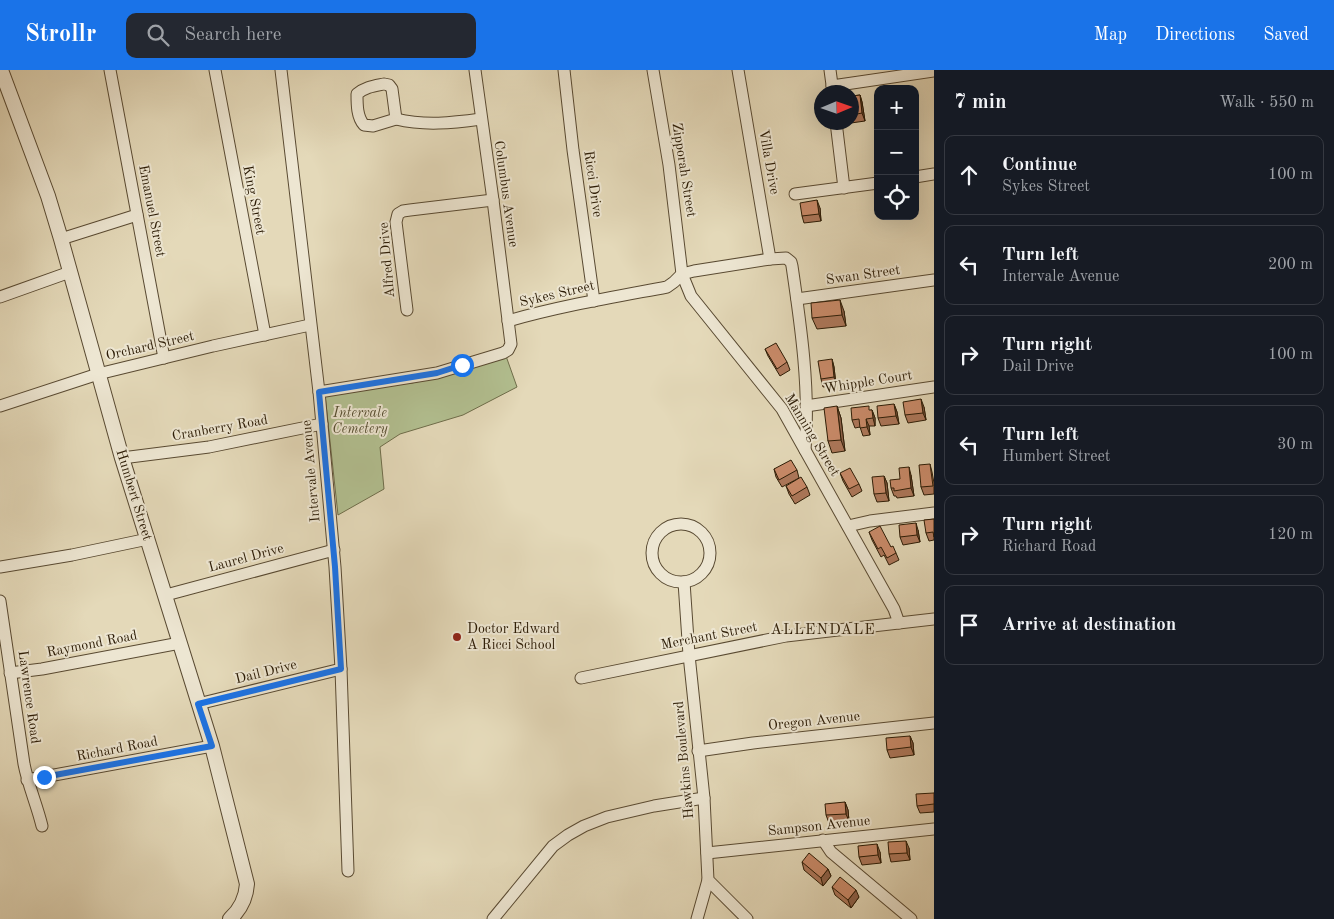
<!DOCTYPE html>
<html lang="en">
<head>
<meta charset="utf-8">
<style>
	:root { --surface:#171b24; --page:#242831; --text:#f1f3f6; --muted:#9ea1a6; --line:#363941; --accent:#1a73e8 }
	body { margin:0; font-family:"Old Standard TT",serif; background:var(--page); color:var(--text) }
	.controls { position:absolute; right:15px; top:15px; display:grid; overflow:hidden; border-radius:10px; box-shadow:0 5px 20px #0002 }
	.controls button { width:45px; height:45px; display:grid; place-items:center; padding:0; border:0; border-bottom:1px solid var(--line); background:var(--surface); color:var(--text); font:25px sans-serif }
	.compass { position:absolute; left:814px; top:15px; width:45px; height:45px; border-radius:50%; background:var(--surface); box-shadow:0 5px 20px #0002; rotate:88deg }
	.stop { position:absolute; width:15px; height:15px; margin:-11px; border:4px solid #1a73e8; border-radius:50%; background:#fff }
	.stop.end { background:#1a73e8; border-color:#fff; box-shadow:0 1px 5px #0008 }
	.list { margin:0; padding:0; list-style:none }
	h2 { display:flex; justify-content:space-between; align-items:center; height:65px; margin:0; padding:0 20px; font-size:21px }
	h2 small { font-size:16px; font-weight:400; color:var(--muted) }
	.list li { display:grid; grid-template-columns:32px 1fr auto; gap:15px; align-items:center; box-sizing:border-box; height:80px; margin:0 10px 10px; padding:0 10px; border:1px solid var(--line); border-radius:10px }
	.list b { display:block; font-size:19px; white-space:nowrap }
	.list p { margin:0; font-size:16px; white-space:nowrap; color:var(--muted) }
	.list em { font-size:16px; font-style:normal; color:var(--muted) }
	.icon { flex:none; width:28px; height:28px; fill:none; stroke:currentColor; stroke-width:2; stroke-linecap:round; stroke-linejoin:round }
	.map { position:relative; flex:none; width:934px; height:849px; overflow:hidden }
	header { display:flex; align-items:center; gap:30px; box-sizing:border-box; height:70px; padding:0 25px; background:var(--accent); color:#fff }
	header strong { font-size:24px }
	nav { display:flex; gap:28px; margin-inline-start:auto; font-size:18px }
	.search { width:350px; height:45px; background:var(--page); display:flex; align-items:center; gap:12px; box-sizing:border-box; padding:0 18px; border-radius:10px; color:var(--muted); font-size:19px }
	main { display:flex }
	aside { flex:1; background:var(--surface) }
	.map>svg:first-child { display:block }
</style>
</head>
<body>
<header>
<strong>Strollr</strong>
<div class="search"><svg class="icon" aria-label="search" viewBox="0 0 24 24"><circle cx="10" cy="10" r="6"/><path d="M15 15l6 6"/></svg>Search here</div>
<nav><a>Map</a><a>Directions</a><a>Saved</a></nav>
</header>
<main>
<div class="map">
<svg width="934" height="849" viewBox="0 0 934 849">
	<rect width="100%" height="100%" fill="#e4d9b9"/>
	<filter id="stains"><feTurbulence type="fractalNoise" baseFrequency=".004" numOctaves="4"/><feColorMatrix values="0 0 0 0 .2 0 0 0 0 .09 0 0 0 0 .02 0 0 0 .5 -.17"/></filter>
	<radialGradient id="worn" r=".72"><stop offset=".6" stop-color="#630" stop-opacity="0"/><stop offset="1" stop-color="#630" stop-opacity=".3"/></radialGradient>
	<path fill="#b2bf90" stroke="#6e6d4a" d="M506,286l11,31 -54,28 -63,19 -20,13 4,42 -46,26 -13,-120 70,-12h17l42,-10z"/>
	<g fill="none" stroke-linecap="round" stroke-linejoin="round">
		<g stroke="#594a32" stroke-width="13">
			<g id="minor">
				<path d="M110,0l54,288"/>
				<path d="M215,0l50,265"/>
				<path d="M281,0l38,322 16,175 6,102 7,202"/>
				<path d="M564,0l9,80 21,151"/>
				<path d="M653,0l16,95 13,109 9,22 91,113 112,200 5,14"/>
				<path d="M738,0l32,189"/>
				<path d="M830,0l3,22"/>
				<path d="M384,14l5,1 3,4 4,30 -23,7 -9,-1c-7,-8 -7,-20 -7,-31 8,-7 17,-8 27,-10z"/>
				<path d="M832,16l102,-15"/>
				<path d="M396,49c29,7 56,4 85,0"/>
				<path d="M836,52l8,66"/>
				<path d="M915,107l19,-3"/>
				<path d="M795,124l83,-11"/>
				<path d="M61,169l76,-24"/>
				<path d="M0,227l70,-25"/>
				<path d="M797,229l137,-19"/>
				<path d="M407,240l-11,-88 2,-8 5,-3 7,-1 83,-10"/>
				<path d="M508,251c52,-15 106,-24 159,-34l7,-5 8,-8 12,-3 76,-12 16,-1 5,4 1,4c9,61 18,123 13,184"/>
				<path d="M319,322l118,-19 66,-20 5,-3 3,-6 -18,-144 -18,-130"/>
				<path d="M0,336l98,-32 115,-28 97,-21"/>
				<path d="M806,336l128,-19"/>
				<path d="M122,388l87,-11 113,-23"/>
				<circle cx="681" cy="483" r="29"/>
				<path d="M848,456l22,-5 64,-8"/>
				<path d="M0,497l72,-12 76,-16"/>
				<path d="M684,512l5,73 15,143 4,82 39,39"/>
				<path d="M166,525l168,-45"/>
				<path d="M0,531l24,163c4,21 13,41 18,62"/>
				<path d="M10,603l32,-4 138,-26"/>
				<path d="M581,608l205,-42 148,-17"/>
				<path d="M198,634l143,-35"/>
				<path d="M698,681l55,-8 181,-20"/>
				<path d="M27,710l185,-34"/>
				<path d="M823,770l8,12 80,67"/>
				<path d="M707,783l227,-24"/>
				<path d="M493,849l60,-73 15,-11 16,-9 23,-9 47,-11 50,-8"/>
				<path d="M697,849l11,-39"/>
			</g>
		</g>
		<g stroke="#594a32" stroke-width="16">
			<path id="tertiary" d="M1,0l47,126 13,43 61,219 90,288 35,138c-1,14 -6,25 -17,35"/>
		</g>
		<use href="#minor" stroke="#ede6d2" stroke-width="11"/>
		<use href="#tertiary" stroke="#ede6d2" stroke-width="14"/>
	</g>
	<g fill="#ae785b" stroke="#2b1b05">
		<path d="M860,25l2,7 3,19 -14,2 1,-1v-26z"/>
		<path d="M820,138l1,13 -17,2 -2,-7z"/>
		<path d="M844,241l2,15 -29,3 -5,-11z"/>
		<path d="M765,279l22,13 3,8 -10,6 -12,-20z"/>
		<path d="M832,289l2,8 2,18 -13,2 -2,-8z"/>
		<path d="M894,334l3,8 2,12 -18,2 -3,-8z"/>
		<path d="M837,336l4,12 4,33 -13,2 -4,-12z"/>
		<path d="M924,337l2,13 -18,3 -3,-8z"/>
		<path d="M871,340h1l3,8v8h-6l1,9 -7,1 -3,-9 -5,1 -3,-8z"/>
		<path d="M930,394l2,8 2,11v11l-10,1 -3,-8z"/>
		<path d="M774,399l23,1 2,8 -17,9 -6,-10z"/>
		<path d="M840,403l19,11 3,7 -10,6 -9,-16z"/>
		<path d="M911,405l3,21 -17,2 -1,-2h-2l-3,-8 9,-9z"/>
		<path d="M884,406l3,7 2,18 -12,1 -3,-8z"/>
		<path d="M786,416l21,1 3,8 -15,9 -6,-10z"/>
		<path d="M934,449v21l-5,1 -3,-8z"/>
		<path d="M918,460l2,12 -17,3 -3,-8z"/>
		<path d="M869,462l22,15 5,6 3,7 -10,5 -5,-10 -3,2 -9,-17z"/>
		<path d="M910,666l3,7 1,12 -24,3 -3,-8z"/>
		<path d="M934,723v19l-14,1 -3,-7z"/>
		<path d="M845,732l3,8 1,11 -20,2 -3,-8z"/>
		<path d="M909,778l1,12 -19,2 -2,-8z"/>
		<path d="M880,782l1,11 -19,2 -3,-8z"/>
		<path d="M802,792l26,7 3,7 -8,10 -19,-16z"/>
		<path d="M832,817l27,10 -8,11 -16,-13z"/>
	</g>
	<g fill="#8d614a" stroke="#2b1b05">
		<path d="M860,25l2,7 3,19 -3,-8z"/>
		<path d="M817,130l3,8 1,13 -2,-7z"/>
		<path d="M840,230l4,11 2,15 -4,-11z"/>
		<path d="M832,289l2,8 2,18 -2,-8z"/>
		<path d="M921,329l3,8 2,13 -3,-7z"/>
		<path d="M894,334l3,8 2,12 -3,-8z"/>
		<path d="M837,336l4,12 4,33 -4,-11z"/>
		<path d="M872,340l3,8v8l-2,-8z"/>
		<path d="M866,349l3,7 1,9 -3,-8z"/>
		<path d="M909,397l2,8 3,21 -3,-8z"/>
		<path d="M884,406l3,7 2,18 -3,-8z"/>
		<path d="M916,453l2,7 2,12 -3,-7z"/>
		<path d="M910,666l3,7 1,12 -3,-8z"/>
		<path d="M845,732l3,8 1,11 -3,-7z"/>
		<path d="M906,771l3,7 1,12 -3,-7z"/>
		<path d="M877,774l3,8 1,11 -3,-8z"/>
		<path d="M828,799l3,7 -8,10 -2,-8z"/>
		<path d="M856,820l3,7 -8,11 -3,-8z"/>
	</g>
	<g fill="#ca8b6a" stroke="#2b1b05">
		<path d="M860,25l2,18 -10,2v-19z"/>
		<path d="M817,130l2,14 -17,2 -2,-13z"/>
		<path d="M840,230l2,15 -30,3 -1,-15z"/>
		<path d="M776,273l11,19 -10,7 -12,-20z"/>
		<path d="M832,289l2,18 -13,2 -3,-18z"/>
		<path d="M921,329l2,14 -18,2 -2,-13z"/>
		<path d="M894,334l2,12 -18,2 -1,-12z"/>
		<path d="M837,336l4,34 -13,1 -4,-33z"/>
		<path d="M869,336v4h3l1,8 -7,1 1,8 -7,1 -1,-9 -7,1 -1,-12z"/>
		<path d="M791,390l6,10 -18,10 -5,-11z"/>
		<path d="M930,394l3,22 -12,1 -2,-22z"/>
		<path d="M909,397l2,21 -17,3v-3h-3l-1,-8 10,-1 -1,-11z"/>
		<path d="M850,398l9,16 -10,5 -9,-16z"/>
		<path d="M884,406l2,17 -12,1 -2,-17z"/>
		<path d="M801,407l6,10 -15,9 -6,-10z"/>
		<path d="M934,449v18l-1,-5 -7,1 -2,-13z"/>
		<path d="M916,453l1,12 -17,2 -1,-12z"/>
		<path d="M880,456l11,21 2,-1 3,7 -9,5 -6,-11 -3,2 -9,-17z"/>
		<path d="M910,666l1,11 -24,3 -1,-12z"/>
		<path d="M934,723v11l-17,2 -1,-12z"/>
		<path d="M845,732l1,12 -20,1 -1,-11z"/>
		<path d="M906,771l1,12 -18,1 -1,-12z"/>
		<path d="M877,774l1,11 -19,2 -1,-11z"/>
		<path d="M809,783l19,16 -7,9 -19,-16z"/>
		<path d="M840,807l16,13 -8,10 -16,-13z"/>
	</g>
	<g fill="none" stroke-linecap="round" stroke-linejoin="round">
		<path stroke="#1a73e8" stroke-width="6" d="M44,707l168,-31 -14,-42 143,-35 -6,-102 -16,-175 118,-19 25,-8"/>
	</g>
	<circle fill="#8f2418" stroke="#ede6d2" stroke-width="2" cx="457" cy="567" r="5"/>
	<g text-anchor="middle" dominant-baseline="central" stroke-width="4" stroke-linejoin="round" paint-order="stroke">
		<g font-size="14" fill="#2b1b05" stroke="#ede6d2">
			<text transform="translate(769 92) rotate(80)">Villa Drive</text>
			<text transform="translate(684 100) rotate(81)">Zipporah Street</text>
			<text transform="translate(593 114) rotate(82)">Ricci Drive</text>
			<text transform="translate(506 124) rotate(82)">Columbus Avenue</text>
			<text transform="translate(254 130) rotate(79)">King Street</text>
			<text transform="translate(152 141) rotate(79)">Emanuel Street</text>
			<text transform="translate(387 190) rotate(-95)">Alfred Drive</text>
			<text transform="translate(863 205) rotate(-8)">Swan Street</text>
			<text transform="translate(557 224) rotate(-13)">Sykes Street</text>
			<text transform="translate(150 276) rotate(-13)">Orchard Street</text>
			<text transform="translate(868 312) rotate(-9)">Whipple Court</text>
			<text transform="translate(220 358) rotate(-10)">Cranberry Road</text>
			<text transform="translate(812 365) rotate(59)">Manning Street</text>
			<text transform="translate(311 401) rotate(-95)">Intervale Avenue</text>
			<text transform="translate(134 425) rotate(73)">Humbert Street</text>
			<text transform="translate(246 488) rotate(-15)">Laurel Drive</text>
			<text transform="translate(709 566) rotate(-11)">Merchant Street</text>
			<text transform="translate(92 574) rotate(-11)">Raymond Road</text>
			<text transform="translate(266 602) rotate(-14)">Dail Drive</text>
			<text transform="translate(29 627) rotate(82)">Lawrence Road</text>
			<text transform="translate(814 651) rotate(-6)">Oregon Avenue</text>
			<text transform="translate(117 679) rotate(-11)">Richard Road</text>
			<text transform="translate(684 690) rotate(-95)">Hawkins Boulevard</text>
			<text transform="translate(819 756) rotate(-6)">Sampson Avenue</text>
		</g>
		<g font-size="14" font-style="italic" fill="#544c2f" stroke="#ede6d2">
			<text x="360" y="343">Intervale<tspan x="360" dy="16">Cemetery</tspan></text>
		</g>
		<g font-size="14" fill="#2b1b05" stroke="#ede6d2" text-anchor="start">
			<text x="467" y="559">Doctor Edward<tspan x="467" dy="16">A Ricci School</tspan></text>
		</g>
		<g font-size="15" letter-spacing="1" fill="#2b1b05" stroke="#ede6d2">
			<text x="823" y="560">ALLENDALE</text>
		</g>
	</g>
	<rect width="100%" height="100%" filter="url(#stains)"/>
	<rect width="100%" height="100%" fill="url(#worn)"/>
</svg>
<div class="controls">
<button>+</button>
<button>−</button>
<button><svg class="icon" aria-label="locate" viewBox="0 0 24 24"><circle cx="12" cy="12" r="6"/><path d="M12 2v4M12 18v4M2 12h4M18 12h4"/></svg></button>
</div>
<svg class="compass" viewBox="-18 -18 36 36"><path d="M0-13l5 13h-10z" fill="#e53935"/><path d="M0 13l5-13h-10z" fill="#9ea1a6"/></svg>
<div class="stop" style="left:462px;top:295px"></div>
<div class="stop end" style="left:44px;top:707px"></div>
</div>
<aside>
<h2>7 min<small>Walk · 550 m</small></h2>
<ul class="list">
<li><svg class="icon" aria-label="ahead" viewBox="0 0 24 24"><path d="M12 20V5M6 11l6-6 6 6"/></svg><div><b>Continue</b><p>Sykes Street</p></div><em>100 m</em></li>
<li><svg class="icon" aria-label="left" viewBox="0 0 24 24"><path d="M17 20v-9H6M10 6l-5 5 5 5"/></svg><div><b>Turn left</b><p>Intervale Avenue</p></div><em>200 m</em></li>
<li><svg class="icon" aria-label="right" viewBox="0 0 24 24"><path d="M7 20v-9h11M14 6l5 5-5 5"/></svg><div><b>Turn right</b><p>Dail Drive</p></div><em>100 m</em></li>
<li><svg class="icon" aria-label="left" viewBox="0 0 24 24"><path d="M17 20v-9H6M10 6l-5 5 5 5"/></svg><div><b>Turn left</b><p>Humbert Street</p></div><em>30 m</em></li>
<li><svg class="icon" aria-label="right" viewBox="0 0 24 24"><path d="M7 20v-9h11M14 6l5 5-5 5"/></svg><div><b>Turn right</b><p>Richard Road</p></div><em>120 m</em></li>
<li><svg class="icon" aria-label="arrive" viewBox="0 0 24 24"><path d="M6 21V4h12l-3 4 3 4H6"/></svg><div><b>Arrive at destination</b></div></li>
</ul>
</aside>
</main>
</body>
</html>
